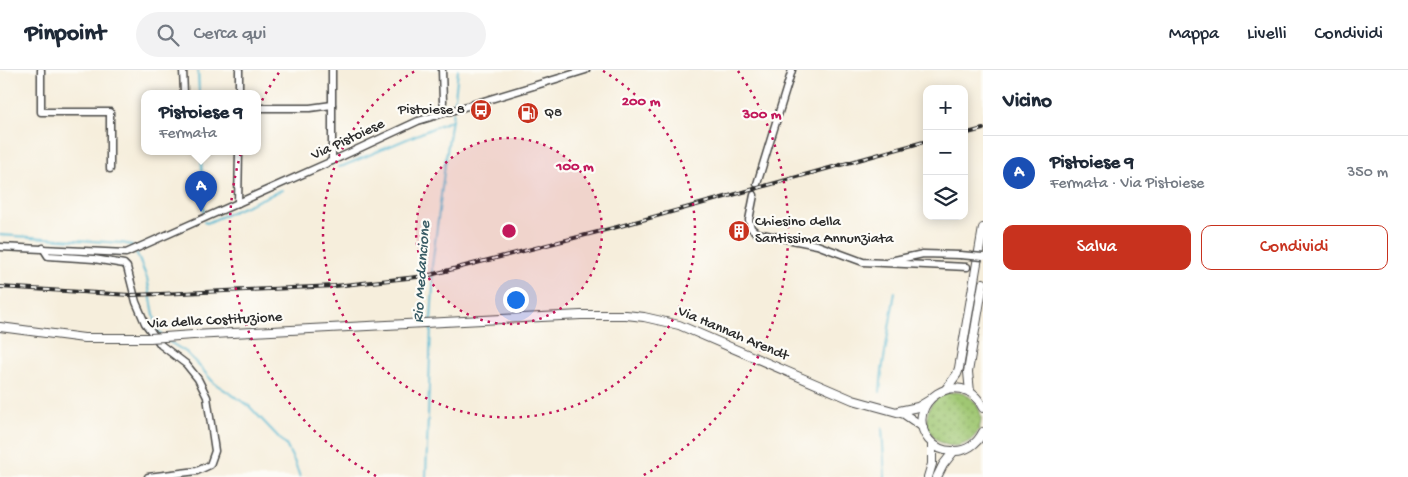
<!DOCTYPE html>
<html lang="it">
<head>
<meta charset="utf-8">
<style>
	:root { --surface:#fff; --page:#f2f2f3; --text:#1f2937; --muted:#747a83; --line:#e0e1e3; --accent:#c8321e }
	body { margin:0; font-family:"Gochi Hand",sans-serif; background:var(--page); color:var(--text) }
	.controls { position:absolute; right:15px; top:15px; display:grid; overflow:hidden; border-radius:10px; box-shadow:0 2px 12px #0003 }
	.controls button { width:45px; height:45px; display:grid; place-items:center; padding:0; border:0; border-bottom:1px solid var(--line); background:var(--surface); color:var(--text); font:25px sans-serif }
	.you { position:absolute; left:515px; top:229px; width:18px; height:18px; margin:-12px; border:4px solid #fff; border-radius:50%; background:#1a73e8; box-shadow:0 0 0 8px #1a73e833 }
	.badge { display:grid; place-items:center; width:32px; height:32px; border-radius:50%; background:var(--accent); color:#fff; font-size:16px; font-weight:700 }
	.pin { position:absolute; translate:-50% -41px; filter:drop-shadow(0 1px 2px #0008) }
	.pin::after { content:''; position:absolute; top:26px; width:18px; height:15px; background:inherit; clip-path:polygon(0 0,100% 0,50% 100%) }
	.popup { position:absolute; left:141px; top:20px; width:120px; height:65px; box-sizing:border-box; display:grid; place-content:center; border-radius:10px; background:var(--surface); filter:drop-shadow(0 1px 4px #0005); font-size:16px; white-space:nowrap; color:var(--muted) }
	.popup b { font-size:19px; color:var(--text) }
	.popup::after { content:''; position:absolute; left:50%; top:100%; margin-left:-10px; border:10px solid transparent; border-top-color:var(--surface) }
	.list { margin:0; padding:0; list-style:none }
	h2 { display:flex; justify-content:space-between; align-items:center; height:65px; margin:0; padding:0 20px; font-size:21px }
	h2 small { font-size:16px; font-weight:400; color:var(--muted) }
	.list li { display:grid; grid-template-columns:32px 1fr auto; gap:15px; align-items:center; box-sizing:border-box; height:75px; padding:0 20px; border-top:1px solid var(--line) }
	.list b { display:block; font-size:19px; white-space:nowrap }
	.list p { margin:0; font-size:16px; white-space:nowrap; color:var(--muted) }
	.list em { font-size:16px; font-style:normal; color:var(--muted) }
	.actions { display:flex; gap:10px; padding:15px 20px }
	.actions a { flex:1; padding:11px 0; border:1px solid var(--accent); border-radius:10px; text-align:center; font-size:18px; color:var(--accent) }
	.actions .main { background:var(--accent); color:#fff }
	.icon { flex:none; width:28px; height:28px; fill:none; stroke:currentColor; stroke-width:2; stroke-linecap:round; stroke-linejoin:round }
	.map { position:relative; flex:none; width:983px; height:407px; overflow:hidden }
	header { display:flex; align-items:center; gap:30px; box-sizing:border-box; height:70px; padding:0 25px; background:var(--surface); border-bottom:1px solid var(--line) }
	header strong { font-size:24px }
	nav { display:flex; gap:28px; margin-inline-start:auto; font-size:18px }
	.search { width:350px; height:45px; background:var(--page); display:flex; align-items:center; gap:12px; box-sizing:border-box; padding:0 18px; border-radius:28px; color:var(--muted); font-size:19px }
	main { display:flex }
	aside { flex:1; background:var(--surface) }
	.map>svg:first-child { display:block }
</style>
</head>
<body>
<header>
<strong>Pinpoint</strong>
<div class="search"><svg class="icon" aria-label="search" viewBox="0 0 24 24"><circle cx="10" cy="10" r="6"/><path d="M15 15l6 6"/></svg>Cerca qui</div>
<nav><a>Mappa</a><a>Livelli</a><a>Condividi</a></nav>
</header>
<main>
<div class="map">
<svg width="983" height="407" viewBox="0 0 983 407">
	<defs>
		<pattern id="grass-dots" width="8" height="8" patternUnits="userSpaceOnUse" patternTransform="scale(1.25)"><rect width="8" height="8" fill="#a0c773"/><path d="M2 2h.1M6 6h.1" fill="none" stroke="#83a25f" stroke-width="1.8" stroke-linecap="round"/></pattern>
	</defs>
	<rect width="100%" height="100%" fill="#fdfcf7"/>
	<filter id="ink" filterUnits="userSpaceOnUse"><feTurbulence type="fractalNoise" baseFrequency=".02" numOctaves="2"/><feDisplacementMap in="SourceGraphic" scale="10" xChannelSelector="R" yChannelSelector="G"/><feConvolveMatrix kernelMatrix="1 2 1 2 8 2 1 2 1" color-interpolation-filters="sRGB"/></filter>
	<filter id="wash" filterUnits="userSpaceOnUse"><feTurbulence type="fractalNoise" baseFrequency=".0096" numOctaves="4" result="noise"/><feDisplacementMap in="SourceGraphic" scale="20" xChannelSelector="R" yChannelSelector="G"/><feGaussianBlur stdDeviation="1.12" result="paint"/><feColorMatrix in="noise" values="0 0 0 0 0 0 0 0 0 0 0 0 0 0 0 0 0 1.4 0 .05"/><feComposite in="paint" operator="in"/></filter>
	<g filter="url(#wash)">
		<rect width="100%" height="100%" fill="#f6eedc"/>
		<circle fill="url(#grass-dots)" stroke="#66794f" cx="954" cy="349" r="27"/>
		<g fill="none" stroke-linecap="round" stroke-linejoin="round">
			<g stroke="#50b5cf" stroke-width="2">
				<path d="M198,0l1,23"/>
				<path d="M454,37l4,-37"/>
				<path d="M201,81l3,63"/>
				<path d="M338,97l5,-1 109,-46"/>
				<path d="M204,152l3,1 75,-33"/>
				<path d="M0,165l122,8 9,2 2,3"/>
				<path d="M136,182l11,26 10,52 4,4"/>
				<path d="M431,251l2,-34 -1,-21 13,-102 8,-52"/>
				<path d="M166,270l20,12 16,17 12,14 35,23 37,39 9,18 5,14"/>
				<path d="M880,322l2,-21 13,-79"/>
				<path d="M882,358l3,49"/>
				<path d="M426,407l5,-151"/>
			</g>
		</g>
	</g>
	<g filter="url(#ink)">
		<g fill="none" stroke-linecap="round" stroke-linejoin="round">
			<g stroke="#494846" stroke-width="9">
				<g id="minor">
					<path d="M41,0v42h69v57"/>
					<path d="M183,0l1,23"/>
					<path d="M239,0v23"/>
					<path d="M332,0v91"/>
					<path d="M442,0l1,32"/>
					<path d="M257,38h53l22,-3"/>
					<path d="M757,114l35,-114"/>
					<path d="M754,125l-5,25 2,8 6,5 60,12 46,17 104,5"/>
					<path d="M238,133l1,-52"/>
					<path d="M0,177l126,6 206,-92 86,-40 168,-51"/>
					<path d="M43,178l5,8 46,3 30,5 3,3 9,35 9,21 16,22 25,19 12,15 9,18 8,54 -5,14 -13,6 -49,6"/>
					<path d="M890,191l33,-7 37,1"/>
				</g>
			</g>
			<g stroke="#494846" stroke-width="10">
				<g id="major">
					<path d="M0,257l84,11h66"/>
					<path d="M193,265l388,-20h45l18,2 35,8 174,75 51,14 19,13"/>
					<path d="M946,319l11,-15 2,-6 24,-140"/>
					<path d="M970,322l-2,-20 15,-89"/>
					<path d="M983,338c-21,-45 -83,-4 -54,32 6,7 14,11 23,11 14,1 25,-7 31,-19"/>
					<path d="M899,341l19,-4 10,-6"/>
					<path d="M928,407l4,-13v-20"/>
					<path d="M937,407l6,-12 11,-14"/>
				</g>
			</g>
			<use href="#minor" stroke="#fff" stroke-width="6"/>
			<use href="#major" stroke="#fff" stroke-width="8"/>
			<g stroke="#2b2b2b" stroke-width="4">
				<g id="rail">
					<path d="M964,64l19,-5"/>
					<path d="M0,217l130,8 30,-1 175,-8 91,-10 191,-49 310,-86"/>
				</g>
			</g>
			<use href="#rail" stroke="#fdfcf7" stroke-width="2" stroke-dasharray="5.5" stroke-linecap="butt"/>
			<g stroke="#494846" stroke-width="9" stroke-linecap="butt">
				<path id="minor-bridge" d="M960,185l23,2"/>
			</g>
			<g stroke="#494846" stroke-width="10" stroke-linecap="butt">
				<path id="major-bridge" d="M150,268l43,-3"/>
			</g>
			<use href="#minor-bridge" stroke="#fff" stroke-width="6"/>
			<use href="#major-bridge" stroke="#fff" stroke-width="8"/>
		</g>
	</g>
	<circle cx="509" cy="161" r="93" fill="#c2185b" fill-opacity=".12"/>
	<g fill="none" stroke="#c2185b" stroke-width="2.5" stroke-dasharray="2.5 5">
		<circle cx="509" cy="161" r="93"/>
		<path d="M603 1A186 186 0 1 1 415 1"/>
		<path d="M376 406A279 279 0 0 1 280 1M738 1A279 279 0 0 1 642 406"/>
	</g>
	<defs>
		<g id="bus-disc" transform="scale(1.125)"><circle r="9.5" fill="#c8321e" stroke="#fdfcf7"/><path d="M-5-6H5V4H4V6H2V4H-2V6H-4V4H-5ZM-3.5-4V0h7V-4ZM-3.5 1.2v1.5H-2V1.2ZM2 1.2v1.5H3.5V1.2Z" fill="#fff"/></g>
		<g id="fuel-disc" transform="scale(1.125)"><circle r="9.5" fill="#c8321e" stroke="#fdfcf7"/><path d="M-5.5-6h7V0h2V4h1.3V-2.5L3-4.5l.8-.8L6-3V5H2.5V1h-1V6h-7ZM-4.2-4.7v3.2H.2V-4.7Z" fill="#fff"/></g>
		<g id="building-disc" transform="scale(1.125)"><circle r="9.5" fill="#c8321e" stroke="#fdfcf7"/><path d="M-4-6H4V6H1V3H-1V6H-4ZM-2.5-4.3h1.7v1.8h-1.7ZM.8-4.3h1.7v1.8H.8ZM-2.5-1h1.7V.8h-1.7ZM.8-1h1.7V.8H.8Z" fill="#fff"/></g>
	</defs>
	<g fill-rule="evenodd">
		<use href="#bus-disc" x="481" y="40"/>
		<use href="#fuel-disc" x="528" y="43"/>
		<use href="#building-disc" x="739" y="161"/>
	</g>
	<g text-anchor="middle" dominant-baseline="central" stroke-width="4.5" stroke-linejoin="round" paint-order="stroke">
		<g font-size="15" fill="#2b2b2b" stroke="#fdfcf7" text-anchor="start">
			<text x="465" y="40" text-anchor="end">Pistoiese 8</text>
			<text x="544" y="43">Q8</text>
			<text x="755" y="152">Chiesino della<tspan x="755" dy="17">Santissima Annunziata</tspan></text>
		</g>
		<g font-size="15" fill="#2b2b2b" stroke="#fdfcf7">
			<text transform="translate(348 70) rotate(-25)">Via Pistoiese</text>
			<text transform="translate(215 251) rotate(-3)">Via della Costituzione</text>
			<text transform="translate(733 264) rotate(23)">Via Hannah Arendt</text>
		</g>
		<g font-size="16" font-style="italic" fill="#385b64" stroke="#fdfcf7">
			<text transform="translate(423 202) rotate(-86)">Rio Medancione</text>
		</g>
	</g>
	<circle cx="509" cy="161" r="8" fill="#c2185b" stroke="#fdfcf7" stroke-width="2.5"/>
	<g font-size="15" text-anchor="middle" font-weight="bold" fill="#c2185b" stroke="#fdfcf7" stroke-width="4.5" stroke-linejoin="round" paint-order="stroke">
		<text x="641" y="35">200 m</text>
		<text x="762" y="48">300 m</text>
		<text x="575" y="100">100 m</text>
	</g>
</svg>
<div class="controls">
<button>+</button>
<button>−</button>
<button><svg class="icon" aria-label="layers" viewBox="0 0 24 24"><path d="M12 4l9 5-9 5-9-5zM3 14l9 5 9-5"/></svg></button>
</div>
<div class="you"></div>
<div class="pin badge" style="left:201px;top:142px;background:#1a4fb4">A</div>
<div class="popup"><b>Pistoiese 9</b>Fermata</div>
</div>
<aside>
<h2>Vicino<small></small></h2>
<ul class="list">
<li><span class="badge" style="background:#1a4fb4">A</span><div><b>Pistoiese 9</b><p>Fermata · Via Pistoiese</p></div><em>350 m</em></li>
</ul>
<div class="actions"><a class="main">Salva</a><a>Condividi</a></div>
</aside>
</main>
</body>
</html>
